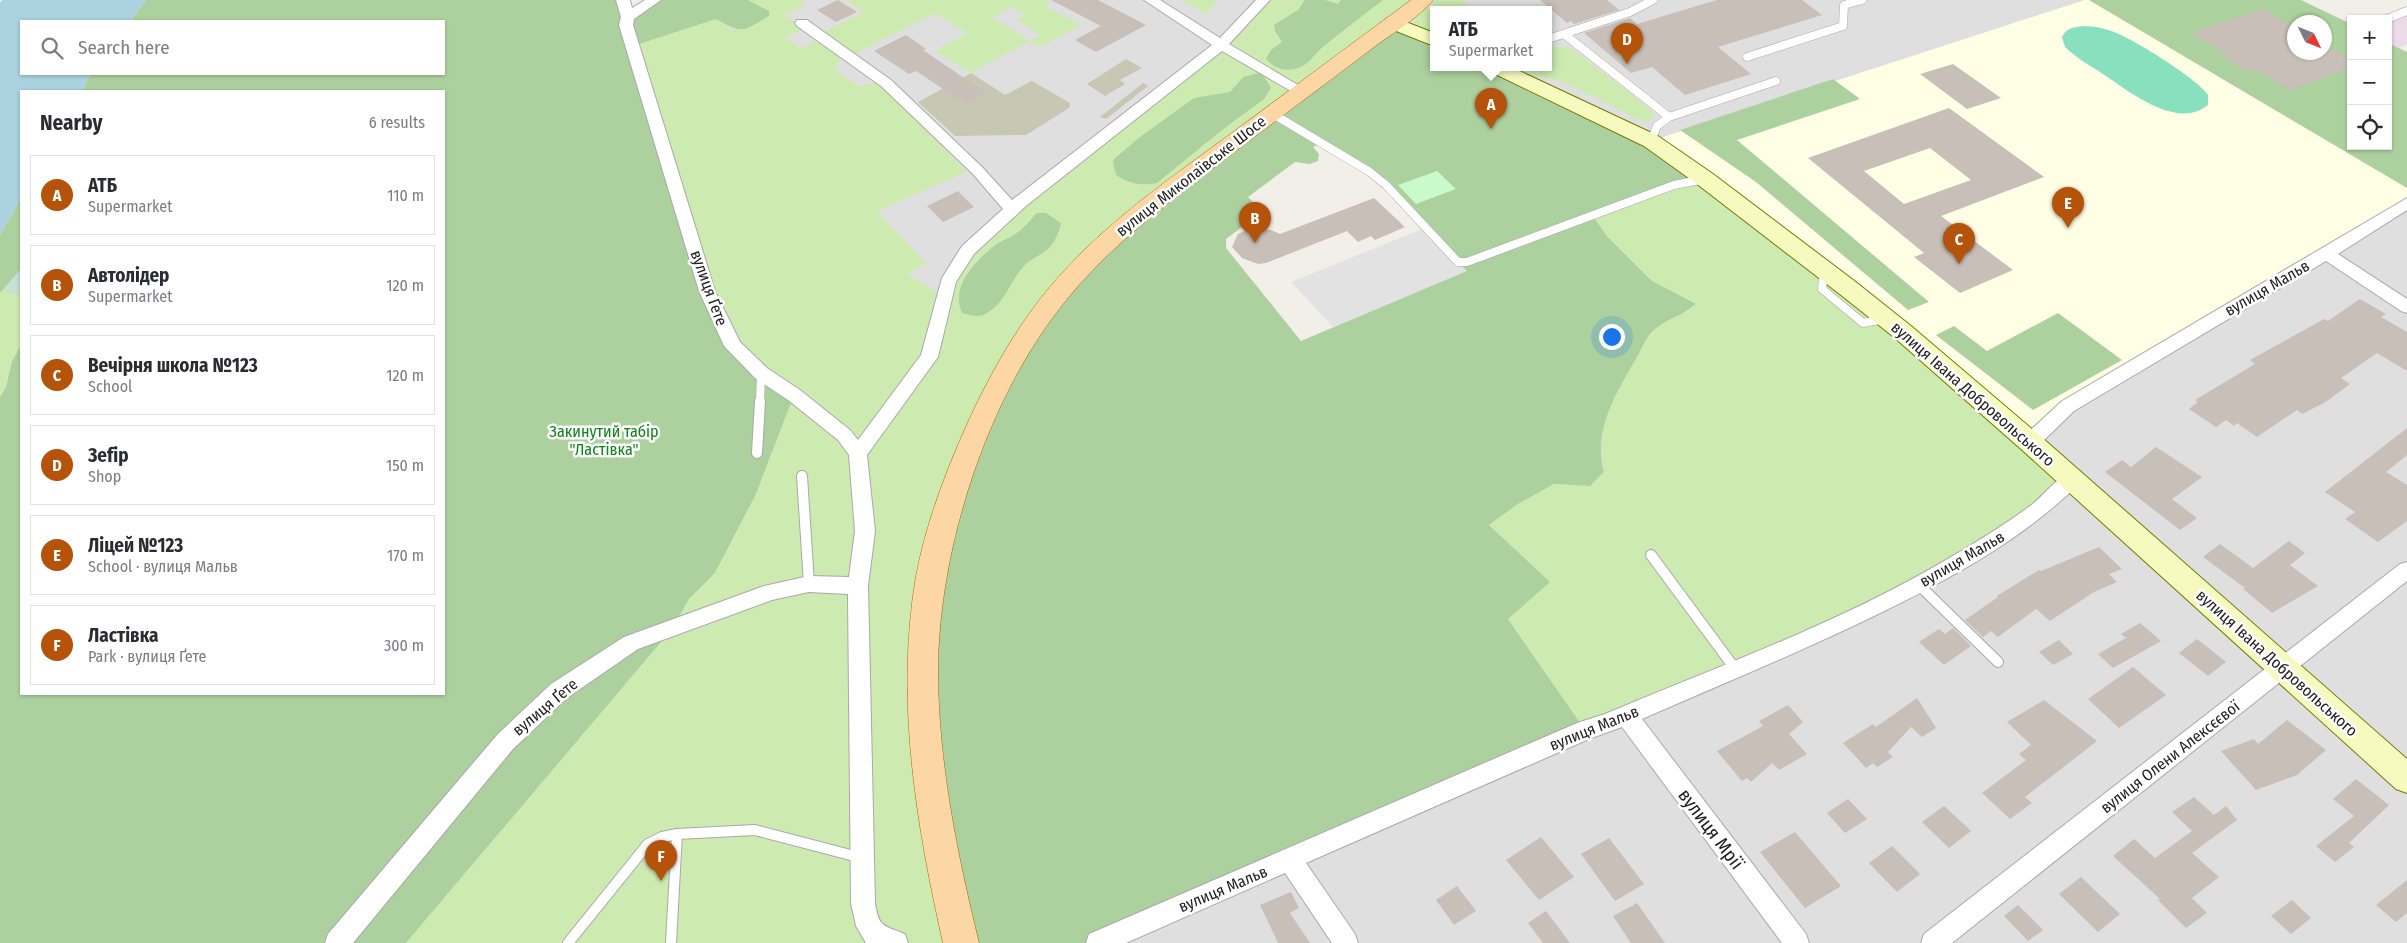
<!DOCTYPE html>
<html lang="en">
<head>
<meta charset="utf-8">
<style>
	:root { --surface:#fff; --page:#f2f2f3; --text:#2b2b33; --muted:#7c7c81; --line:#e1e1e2; --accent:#b45309 }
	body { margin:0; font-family:"Fira Sans Condensed",sans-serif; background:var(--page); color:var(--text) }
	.controls { position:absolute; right:15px; top:15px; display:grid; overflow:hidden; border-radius:0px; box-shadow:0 1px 4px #0004 }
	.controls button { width:45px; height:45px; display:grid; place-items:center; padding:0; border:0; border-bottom:1px solid var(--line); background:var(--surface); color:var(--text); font:25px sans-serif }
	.compass { position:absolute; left:2287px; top:15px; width:45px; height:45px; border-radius:50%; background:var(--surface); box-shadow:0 1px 4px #0004; rotate:133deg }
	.you { position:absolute; left:1611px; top:336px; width:18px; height:18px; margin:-12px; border:4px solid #fff; border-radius:50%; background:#1a73e8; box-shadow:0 0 0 8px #1a73e833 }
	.badge { display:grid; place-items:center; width:32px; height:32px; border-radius:50%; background:var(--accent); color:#fff; font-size:16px; font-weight:700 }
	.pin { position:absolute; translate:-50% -41px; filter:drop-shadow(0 1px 2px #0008) }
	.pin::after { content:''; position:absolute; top:26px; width:18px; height:15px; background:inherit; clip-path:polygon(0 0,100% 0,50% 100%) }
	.popup { position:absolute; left:1430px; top:6px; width:122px; height:65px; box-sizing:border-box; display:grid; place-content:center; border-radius:0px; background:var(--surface); filter:drop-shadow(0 1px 4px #0005); font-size:16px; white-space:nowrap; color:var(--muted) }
	.popup b { font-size:19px; color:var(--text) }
	.popup::after { content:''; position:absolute; left:50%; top:100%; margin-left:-10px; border:10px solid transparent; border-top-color:var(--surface) }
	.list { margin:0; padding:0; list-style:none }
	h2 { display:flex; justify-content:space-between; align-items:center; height:65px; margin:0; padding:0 20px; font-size:21px }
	h2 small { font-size:16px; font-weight:400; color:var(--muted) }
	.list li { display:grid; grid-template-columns:32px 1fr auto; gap:15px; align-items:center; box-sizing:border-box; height:80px; margin:0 10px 10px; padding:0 10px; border:1px solid var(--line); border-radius:0px }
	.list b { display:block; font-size:19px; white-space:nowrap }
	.list p { margin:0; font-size:16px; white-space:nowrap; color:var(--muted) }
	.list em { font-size:16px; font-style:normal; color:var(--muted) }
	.icon { flex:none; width:28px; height:28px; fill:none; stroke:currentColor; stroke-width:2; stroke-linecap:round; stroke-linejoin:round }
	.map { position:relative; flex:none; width:2407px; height:943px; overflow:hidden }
	.search { position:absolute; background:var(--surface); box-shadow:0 1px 4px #0004; left:20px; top:20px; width:425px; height:55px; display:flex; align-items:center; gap:12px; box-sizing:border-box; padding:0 18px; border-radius:0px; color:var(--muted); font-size:19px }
	.panel { position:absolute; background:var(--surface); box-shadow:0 1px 4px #0004; left:20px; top:90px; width:425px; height:605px; border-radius:0px }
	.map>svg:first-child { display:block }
</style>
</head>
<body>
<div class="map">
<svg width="2407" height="943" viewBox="0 0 2407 943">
	<rect width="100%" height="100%" fill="#f2efe9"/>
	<g fill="#e0dfdf">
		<path d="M654,0h609l-320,296 -182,77 -133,-356z"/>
		<path d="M1423,0h662l-434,141 -153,-73h50v-58h-114l-1,30 -40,-17z"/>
		<path d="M2407,203v740h-1309l932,-501 12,-13z"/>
	</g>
	<path fill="#ebdbe8" d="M2407,14v30l-8,4 -11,-5v-23z"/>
	<path fill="#ffffe5" d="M2085,0h4l318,188v15l-339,203 -38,36 -379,-301z"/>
	<g fill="#c7c7b4">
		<path d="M1126,59l16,9 -22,12 5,4 -20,12 -18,-12z"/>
		<path d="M971,73l34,22 27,-14 38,22 -1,5 -43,27 -71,1 -37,-34z"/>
		<path d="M1143,83l5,3 -42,33 -6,-2z"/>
	</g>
	<g fill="#cdebb0" fill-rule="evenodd">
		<path d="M748,0h54l3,5 -22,11 24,11 -21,11 15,10 15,-7 25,17 -6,11 23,17 18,-4 65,63 25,27 -89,39 49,52 -19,11 36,22 25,-46 253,-205 42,-45h160l-150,114 -313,827 -21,2h-533l267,-315 16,-29 26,-26 41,-79 38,-99 -70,-66 -91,-283 83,-27 17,11 36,-19z"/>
		<path d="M846,0h200l4,2 -5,4 36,19 -42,22 -9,-6 -59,32 -36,-22 32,-18 -32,-20 -81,41 -31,-22 41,-20zM1012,7l14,8 -9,5 23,15 -10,6 -38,-24z"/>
		<path d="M1182,0h36l-12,14z"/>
		<path d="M1437,0h27l2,2 -8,8h-24l-1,25 -12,-6 -8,-7 1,-5z"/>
		<path d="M1555,47h12l8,4 76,59 3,5c-3,6 -8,7 -14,5 -27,-12 -53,-29 -81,-39 -14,-5 -28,-3 -41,-12l30,-1 1,-19z"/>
		<path d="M1705,179l366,301 -152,105 -334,145 -77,-111 41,-37 -60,-57 29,-21 36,-20 36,2 14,-14c-12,-42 12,-80 33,-115 5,-8 9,-20 16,-26 11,-12 31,-14 42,-26l-43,-24 -45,-45 -15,-21 82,-30z"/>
		<path d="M21,269v76l-9,16 -6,26 -6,10v-104z"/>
	</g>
	<g fill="#add19e" fill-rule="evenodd">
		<path d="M146,0h477l5,16 26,-16h94l21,11v5c-28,16 -26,18 -53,3l-83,27 91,283 70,66 -38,99 -41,79 -26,26 -16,29 -267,315h-406v-546l6,-10 6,-26 9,-16v349h423v-603h-362l8,-17h354v-53h-314z"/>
		<path d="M1305,0h20l13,4 3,-4h42c-20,15 -39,30 -59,46 -9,7 -15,19 -26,22 -14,4 -23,0 -32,-9l5,-9 11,-8 -7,-11 -1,-6 24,-15z"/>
		<path d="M2089,0h212l50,24v122h37v-103l19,9v136zM2294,22h30v30h-30z"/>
		<path d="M1393,23l40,17 1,28h64l36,16 171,95 -31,6 -82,30 15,21 45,45 44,23c-12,12 -31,15 -43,27 -7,6 -11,18 -16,26 -20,35 -45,73 -33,115l-14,14 -36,-2 -36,20 -29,21 61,57 -42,37 77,111 -487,213h-137l-39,-275 41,-201 109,-190zM1320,143l66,42 80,86 -165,70 -75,-93v-9l36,-27 -14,-15 47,-35 15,2 8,-3 1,-7 -6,-7z"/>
		<path d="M1259,73l6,5 6,10 -7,11 -42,31 -65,53c-16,3 -27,1 -41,-8l-3,-13 1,-3 26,-22 54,-39 36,-6 13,-15z"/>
		<path d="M1833,79l27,20 -123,41 192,162 -21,8 -152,-128 -76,-52z"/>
		<path d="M21,198v71l-21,24v-58z"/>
		<path d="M1037,213h9l15,10c-2,9 -6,19 -12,25 -7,7 -19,11 -25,18 -15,16 -19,38 -39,48 -7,4 -15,1 -23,-1 -12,-27 13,-51 32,-67 7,-6 17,-8 24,-14 7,-5 13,-13 19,-19z"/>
		<path d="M2058,313l64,47 -89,50 -97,-75 18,-9 33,25z"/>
	</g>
	<path fill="#c6e0d4" d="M21,269v25h-9l-9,-4z"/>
	<path fill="#c8facc" d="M1437,171l19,18 -40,15 -18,-19z"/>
	<path fill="#88e0be" d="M2084,26c10,0 20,2 30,6 19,7 84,47 94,63v10c-30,25 -77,-12 -102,-29 -13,-9 -29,-17 -41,-29l-3,-10c4,-9 12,-10 22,-11z"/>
	<path fill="#e2e2e2" d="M1425,228l42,43 -134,56 -42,-45z"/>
	<path fill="#aad3df" d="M2,0h144l-16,21h-109v53h69l-8,17h-61v107l-21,37v-232z"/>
	<g fill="#c7bfb8" fill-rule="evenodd">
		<path d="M838,0l19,12 -21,10 -19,-12z"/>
		<path d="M1051,0h47l48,25 -50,27 -21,-12 26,-14z"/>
		<path d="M1540,0h67l12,10 -45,14 -3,-3 -4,2z"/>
		<path d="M1717,0h85l20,15 -104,32 33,27 -66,21 -33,-28 -21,6 -47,-40 46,-15 7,6z"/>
		<path d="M2263,9l31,18v25h30v-12l6,3 -5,1 26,15v8l-61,23 -34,-20 -7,2 -27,-16 5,-2 -35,-21z"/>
		<path d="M906,35l20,14 -3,1 63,43 -20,11 -50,-33 -7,3 -35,-23z"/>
		<path d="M1953,64l48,34 -34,11 -47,-35z"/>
		<path d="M1949,108l95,69 -103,39 72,54 -53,23 -46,-36 10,-4 -116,-95zM1930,148l41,32 -67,24 -40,-33z"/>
		<path d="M958,191l16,16 -31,15 -16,-16z"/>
		<path d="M1374,198l31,29 -30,13 -4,-4 -13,6 -11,-11 -81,32 -8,1 -16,-6 -10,-11 6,-13 13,-6 20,2 9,4z"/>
		<path d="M2360,299l26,15 -5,3 26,15v39l-30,-18 -36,25 9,6 -26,19 -22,11 -5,-4 -40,27 -20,-14 -3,3 -8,-6 -10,7 -27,-18 9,-7 -3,-2 60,-36 -5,-4 74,-41 4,2z"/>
		<path d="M2407,428v27l-21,17 21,13v36l-29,21 -33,-23 10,-7 -30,-20z"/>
		<path d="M2156,447l46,30 -30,22 25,19 -17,12 -75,-58 17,-12 9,7z"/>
		<path d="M2289,541l16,12 -15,12 28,21 -46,27 -29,-24 2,-1 -42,-31 17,-13 33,24z"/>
		<path d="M2099,547l23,22 -13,5 8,8 -23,10 -44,29 -14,-12 -38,28 -7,-6 -8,6 -18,-17 33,-23 -1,-1 42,-26 2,1z"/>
		<path d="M2140,623l21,18 -48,27 -15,-14 28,-16 -5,-4z"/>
		<path d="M1953,628l18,18 -27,19 -25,-23 20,-13 6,5z"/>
		<path d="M2197,639l29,23 -18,14 -29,-23z"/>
		<path d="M2059,640l14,14 -20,11 -14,-13z"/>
		<path d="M2133,667l33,28 -47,33 -31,-29z"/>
		<path d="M1917,698l19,30 -14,9 -11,-10 -23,25 5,5 -16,10 -4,-4 -7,5 -23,-25 30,-19 3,3z"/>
		<path d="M2044,700l53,41 -72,56 7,6 -22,16 -28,-26 44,-33 -7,-6 12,-9 -24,-23z"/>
		<path d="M1788,705l15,17 -14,12 18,20 -28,16 -7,-7 -21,19 -4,-4 -5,3 -25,-30 46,-25 -4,-5z"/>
		<path d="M2287,720l39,30 -29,25 -41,15 -35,-39 33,-12 4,5z"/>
		<path d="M2356,779l33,26 -40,38 5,4 -19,15 -19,-16 38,-30 -21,-17z"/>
		<path d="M2194,797l20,18 12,-9 11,14 -45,33 27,24 -27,21 15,15 -21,15 -28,-28 2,-1 -47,-43 21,-17 21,19 37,-27 -20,-19z"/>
		<path d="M1848,799l19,20 -22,14 -18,-20z"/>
		<path d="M1944,806l27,25 -22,17 -27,-26z"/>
		<path d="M1795,832l46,54 -36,22 -45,-56z"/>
		<path d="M1541,837l33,40 -35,23 -33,-40z"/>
		<path d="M1609,838l35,46 -29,17 -34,-47z"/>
		<path d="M1892,846l28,28 -23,18 -28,-29z"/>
		<path d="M2081,877l39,37 -22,18 -39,-38z"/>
		<path d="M2407,880v33l-11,9 -20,-17z"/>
		<path d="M1457,886l19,25 -22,14 -18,-25z"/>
		<path d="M1291,892l8,16 -9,5 20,30h-32l-18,-38z"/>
		<path d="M2292,900l19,18 -20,16 -20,-18z"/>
		<path d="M1637,903l28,40h-34l-18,-27z"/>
		<path d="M2018,905l25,25 -15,11 -24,-25z"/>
		<path d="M1546,911l24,32h-27l-15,-20z"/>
	</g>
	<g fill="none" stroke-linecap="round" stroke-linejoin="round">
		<g stroke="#a9a9a9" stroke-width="9">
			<g id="lane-far1">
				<path d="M2387,19l20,-8"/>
				<path d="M1564,34l105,83"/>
				<path d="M1548,39l82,-27 23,-12"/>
				<path d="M1747,57l96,-31 1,-21 18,-5"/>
				<path d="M1273,114l97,58 16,13 72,77h9l207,-77 31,-6"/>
				<path d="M1651,141l6,-15 12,-9 107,-36"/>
				<path d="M1824,270l-2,19 41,34 21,-4"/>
				<path d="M760,403l1,-30"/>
			</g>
		</g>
		<g stroke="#a9a9a9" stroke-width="12">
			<g id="lane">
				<path d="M757,453l3,-52"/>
				<path d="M802,476l7,108"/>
				<path d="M1651,555l85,115"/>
				<path d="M1919,585l79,77"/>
				<path d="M568,943l80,-99 14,-7 15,-3 78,-4 107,28"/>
				<path d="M671,943l6,-109"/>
			</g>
		</g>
		<g stroke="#a9a9a9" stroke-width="2">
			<g id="street">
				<path d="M616,0h14l2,8 13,-8h16l-27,19 -1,6 82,266 25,51 27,26 33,22 50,40 8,10 63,-85 21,-77 20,-32 41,-37 -30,-35 -92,-88 -84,-60 -2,-3 2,-3h10l84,60 92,88 29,32 200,-155 -68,-45h16l60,38 36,-38h14l-41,44 79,47 -2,3h-10l-74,-43 -196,155 -52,48 -18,28 -18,75 -71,98 8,76 -7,55 7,317c4,25 8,22 30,31l3,9h-42l-10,-17 -5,-23 -3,-309 -39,-2 -37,8 -134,49 -71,49 -54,51 -160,194h-28l3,-9 169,-199 54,-51 73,-47 140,-51 45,-10 40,1 6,-46 -6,-76 -11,-15 -50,-40 -33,-22 -31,-32 -25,-55 -80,-266 2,-8z"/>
				<path d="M2407,198v12l-69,44 69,45v14l-6,-2 -75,-50 -252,150 -37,36 -7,2 -7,-2 -2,-5 2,-5 39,-36z"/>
				<path d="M2071,473l7,2 2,5 -2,5c-59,57 -130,95 -204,131 -76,37 -154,69 -232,103l164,215 3,9h-27l-160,-216 -33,12 -283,124 49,71 3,9h-26l-47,-70 -159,70h-40l3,-9 488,-211 28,-9c102,-43 212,-83 309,-136 40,-22 79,-45 116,-72 14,-10 25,-28 41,-33z"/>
				<path d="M2407,562v19l-455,362h-31l3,-9 476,-370z"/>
			</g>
		</g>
		<g stroke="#707d05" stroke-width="2">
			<g id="secondary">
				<path d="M1393,17l41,16v13l-48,-19 -3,-4 3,-4z"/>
				<path d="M1488,68h25l145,68 55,38 144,109 54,43 128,109 368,324v34l-11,-4 -375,-340 -126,-111 -54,-43 -144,-111 -53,-38 -153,-74z"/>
			</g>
		</g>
		<g stroke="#a06b00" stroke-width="1">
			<path id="primary" d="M1411,0h22c-13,17 -46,37 -63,50 -60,46 -121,90 -180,136 -44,34 -88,70 -123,113 -79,96 -128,247 -129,370 0,93 19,184 41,274h-36c-27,-120 -48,-244 -27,-367 10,-53 30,-105 52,-154 25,-54 55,-107 96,-151 48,-53 108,-94 165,-136 61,-45 121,-90 182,-135z"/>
		</g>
		<use href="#lane-far1" stroke="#fff" stroke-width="8"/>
		<use href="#lane" stroke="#fff" stroke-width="10"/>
		<use href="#street" fill="#fff" fill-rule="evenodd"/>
		<use href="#secondary" fill="#f7fabf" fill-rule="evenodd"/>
		<use href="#primary" fill="#fcd6a4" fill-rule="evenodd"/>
	</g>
	<g text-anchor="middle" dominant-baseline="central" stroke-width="5" stroke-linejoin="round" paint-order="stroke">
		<g font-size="16" fill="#222" stroke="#fff">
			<text transform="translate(1191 176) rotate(-38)">вулиця Миколаївське Шосе</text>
			<text transform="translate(709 288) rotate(70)">вулиця Ґете</text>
			<text transform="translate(2267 288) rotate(-30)">вулиця Мальв</text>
			<text transform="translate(1973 394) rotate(41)">вулиця Івана Добровольського</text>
			<text transform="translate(1962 559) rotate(-30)">вулиця Мальв</text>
			<text transform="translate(2277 663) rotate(42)">вулиця Івана Добровольського</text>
			<text transform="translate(545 707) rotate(-40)">вулиця Ґете</text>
			<text transform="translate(1594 728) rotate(-22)">вулиця Мальв</text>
			<text transform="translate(2170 757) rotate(-38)">вулиця Олени Алексєєвої</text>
			<text transform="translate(1223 889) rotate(-23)">вулиця Мальв</text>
		</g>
		<g font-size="16" fill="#0c8416" stroke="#fff">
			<text x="604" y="431">Закинутий табір<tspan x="604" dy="18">"Ластівка"</tspan></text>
		</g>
		<g font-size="19" fill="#222" stroke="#fff">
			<text transform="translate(1711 829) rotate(53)">вулиця Мрії</text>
		</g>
	</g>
</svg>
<div class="controls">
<button>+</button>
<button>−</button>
<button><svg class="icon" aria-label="locate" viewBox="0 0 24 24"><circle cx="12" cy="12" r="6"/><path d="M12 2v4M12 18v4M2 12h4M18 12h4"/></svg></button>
</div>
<svg class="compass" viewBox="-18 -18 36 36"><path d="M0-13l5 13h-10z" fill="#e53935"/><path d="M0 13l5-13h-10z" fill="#7c7c81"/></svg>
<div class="you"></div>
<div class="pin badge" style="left:1491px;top:129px">A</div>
<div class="popup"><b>АТБ</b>Supermarket</div>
<div class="pin badge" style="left:1255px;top:243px">B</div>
<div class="pin badge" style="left:1959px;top:264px">C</div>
<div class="pin badge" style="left:1627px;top:64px">D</div>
<div class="pin badge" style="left:2068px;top:228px">E</div>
<div class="pin badge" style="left:661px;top:881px">F</div>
<div class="search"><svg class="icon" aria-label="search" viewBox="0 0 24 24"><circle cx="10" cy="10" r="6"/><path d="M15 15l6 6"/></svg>Search here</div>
<section class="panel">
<h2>Nearby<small>6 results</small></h2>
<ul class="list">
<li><span class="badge">A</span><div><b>АТБ</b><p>Supermarket</p></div><em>110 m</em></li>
<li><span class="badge">B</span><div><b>Автолідер</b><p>Supermarket</p></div><em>120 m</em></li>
<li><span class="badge">C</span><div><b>Вечірня школа №123</b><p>School</p></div><em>120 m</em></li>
<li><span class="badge">D</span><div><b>Зеfір</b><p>Shop</p></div><em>150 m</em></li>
<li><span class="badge">E</span><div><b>Ліцей №123</b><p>School · вулиця Мальв</p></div><em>170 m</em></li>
<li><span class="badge">F</span><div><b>Ластівка</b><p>Park · вулиця Ґете</p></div><em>300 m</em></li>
</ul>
</section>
</div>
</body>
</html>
